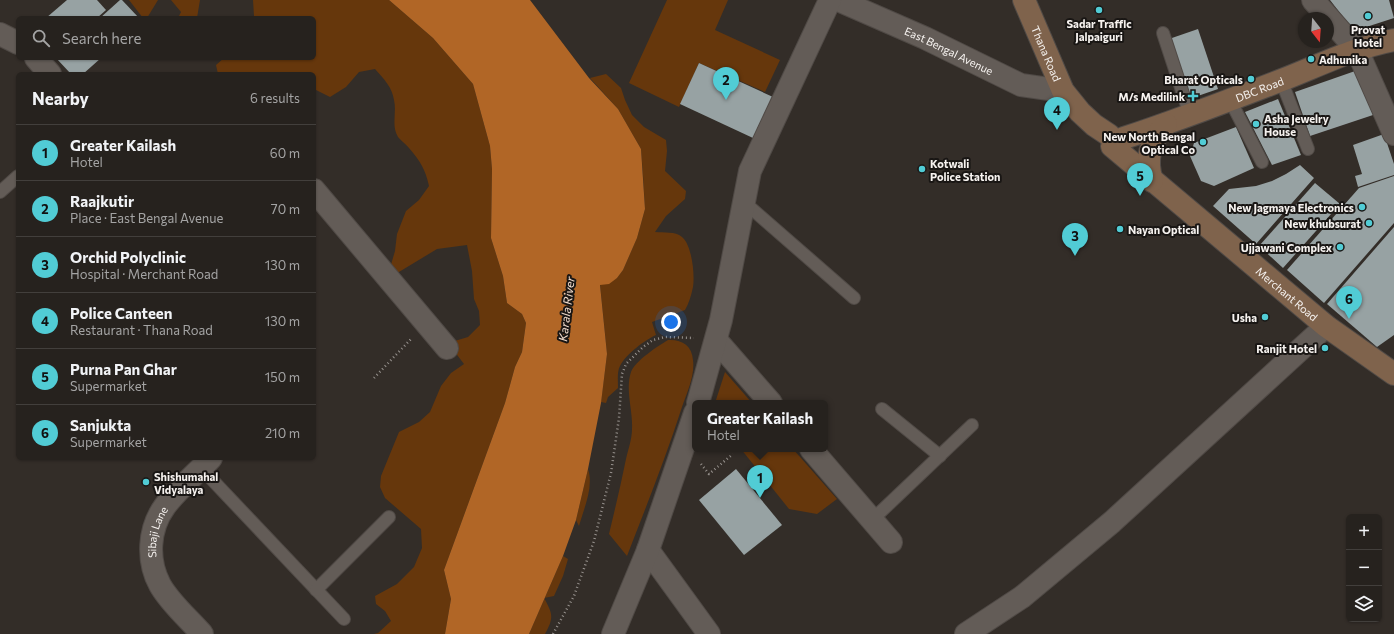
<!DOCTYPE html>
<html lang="en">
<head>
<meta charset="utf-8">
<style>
	:root { --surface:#26221e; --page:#2e2a27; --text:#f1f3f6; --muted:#a4a4a4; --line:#423f3c; --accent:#51ccd5 }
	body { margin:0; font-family:Commissioner,sans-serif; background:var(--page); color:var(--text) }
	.controls { position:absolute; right:12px; bottom:12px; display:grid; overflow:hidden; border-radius:6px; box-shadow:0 1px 3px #0004 }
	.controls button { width:36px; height:36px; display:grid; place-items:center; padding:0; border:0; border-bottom:1px solid var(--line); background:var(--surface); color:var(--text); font:20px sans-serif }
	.compass { position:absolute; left:1298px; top:12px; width:36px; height:36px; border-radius:50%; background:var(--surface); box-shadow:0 1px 3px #0004; rotate:163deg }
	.you { position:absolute; left:671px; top:322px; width:14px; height:14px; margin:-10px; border:3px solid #fff; border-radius:50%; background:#1a73e8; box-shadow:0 0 0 6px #1a73e833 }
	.badge { display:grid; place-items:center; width:26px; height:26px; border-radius:50%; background:var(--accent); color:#111; font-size:13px; font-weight:700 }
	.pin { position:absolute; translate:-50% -33px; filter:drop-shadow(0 1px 2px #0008) }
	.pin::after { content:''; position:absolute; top:21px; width:14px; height:12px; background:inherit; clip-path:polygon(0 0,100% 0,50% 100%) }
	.popup { position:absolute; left:692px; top:400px; width:136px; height:52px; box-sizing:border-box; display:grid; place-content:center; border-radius:6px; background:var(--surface); filter:drop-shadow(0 1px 3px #0005); font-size:13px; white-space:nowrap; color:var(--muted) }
	.popup b { font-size:15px; color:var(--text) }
	.popup::after { content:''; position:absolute; left:50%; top:100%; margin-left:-8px; border:8px solid transparent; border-top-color:var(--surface) }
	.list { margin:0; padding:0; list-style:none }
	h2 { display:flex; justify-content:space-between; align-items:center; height:52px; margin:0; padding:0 16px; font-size:17px }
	h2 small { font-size:13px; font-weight:400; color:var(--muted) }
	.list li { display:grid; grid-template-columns:26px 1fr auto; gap:12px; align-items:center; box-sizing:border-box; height:56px; padding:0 16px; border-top:1px solid var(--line) }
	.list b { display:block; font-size:15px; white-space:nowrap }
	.list p { margin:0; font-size:13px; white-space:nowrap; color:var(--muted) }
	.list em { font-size:13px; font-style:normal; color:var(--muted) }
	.icon { flex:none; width:22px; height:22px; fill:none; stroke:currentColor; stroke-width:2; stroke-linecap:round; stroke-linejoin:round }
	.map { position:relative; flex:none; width:1394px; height:634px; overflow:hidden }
	.search { position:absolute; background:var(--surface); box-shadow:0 1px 3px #0004; left:16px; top:16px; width:300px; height:44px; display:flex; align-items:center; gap:10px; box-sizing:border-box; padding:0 14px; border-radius:6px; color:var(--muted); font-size:15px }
	.panel { position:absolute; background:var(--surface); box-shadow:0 1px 3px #0004; left:16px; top:72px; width:300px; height:388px; border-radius:6px }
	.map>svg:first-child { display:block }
</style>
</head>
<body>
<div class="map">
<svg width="1394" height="634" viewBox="0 0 1394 634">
	<rect width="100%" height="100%" fill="#332d28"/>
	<g fill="#66370c">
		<path d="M129,0h29l-11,18h-4z"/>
		<path d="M171,0h29l-3,18h-19l3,-6z"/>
		<path d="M253,0h136l44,38 40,46 17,62 2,23 -1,69 12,38 4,27 15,11 4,9 -4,29 -7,15 -10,36 -61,167 7,29 -6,35h-71l4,-1 13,-12 -6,-10 -9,-7 -1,-8 22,-12 17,-17 8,-19 -1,-19 -36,-31 -5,-11 1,-11 18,-44 20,-10 11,-10 11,-26 10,-13 13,-9 -16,-21 20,-6 12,-12 -1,-14 -5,-12 -2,-28 -5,-26 -30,4 -43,26 -4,-7 5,-17 2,-17 9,-23 13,-11 10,-14c-4,-17 -8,-24 -20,-38 -3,-4 -8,-7 -11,-11 -7,-11 -1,-25 -4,-37 -2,-13 -10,-21 -19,-31l-16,3 -13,15 -16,10 -16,-8v-15h-96l-2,-9 8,-7h90v-40h-58l-2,-2z"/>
		<path d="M667,0h61l-13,30 65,30 -15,32 -66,-29 -20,44 -50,-24z"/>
		<path d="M606,74l15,14 4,12 7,15 12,12 22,13 1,11 -2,20 21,20 -1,8 -19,17 -11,16c9,1 20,-1 27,5 10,8 13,38 11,50 -2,9 -4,16 -8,23l-33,12 4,13c-11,5 -30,19 -36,31 -3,5 -2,15 -2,22l-10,9 -2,6 -5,-1 6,-48 -7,-70 17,-6 6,-8 14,-32 8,-29 -2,-34 -2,-26 -23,-40 -28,-31z"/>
		<path d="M668,340c13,-1 24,5 25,20 2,16 -6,32 -11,47 -16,50 -36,100 -55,149l-18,-22c6,-25 12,-50 17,-75 2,-9 6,-20 6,-30 1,-19 -7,-39 -1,-57 4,-11 27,-26 37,-32z"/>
		<path d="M725,372l27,31h-37z"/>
		<path d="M741,449h52l44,50 -20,15 -28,-5z"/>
		<path d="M588,469c6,18 -4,39 -9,57l-3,-6z"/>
		<path d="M563,556l5,3 -5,17 -9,20 -10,2c9,16 10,20 1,36h-16z"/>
	</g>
	<path fill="#b16626" d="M389,0h141l59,78 29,31 23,40 4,60 -8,29 -14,32 -6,8 -8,6 -9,1 7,69 -6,49 -13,66 -12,51 -13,36 -34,78h-84l6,-35 -7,-29 61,-167 10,-36 7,-15 4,-29 -4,-9 -15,-11 -4,-27 -12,-38 1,-69 -2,-23 -17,-62 -40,-46z"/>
	<g fill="#97a2a3">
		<path d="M67,0h30l9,10 -9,8h-51z"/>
		<path d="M120,0h2l17,18h-39z"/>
		<path d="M1330,0h59l5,18 -40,13z"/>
		<path d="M1198,29l20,60 -29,10 -20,-60z"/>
		<path d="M56,58h45l-18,16h-12z"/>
		<path d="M699,63l74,34 -20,41 -73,-34z"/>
		<path d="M1358,70l15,45 -63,21 -15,-44z"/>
		<path d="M1278,99l23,56 -29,10 -27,-53z"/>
		<path d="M1236,127l18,41 -40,18 -13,-5 -11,-25 4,-13z"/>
		<path d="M1384,134l10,30v11l-36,12 -3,-11 7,-2 -9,-29z"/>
		<path d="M1300,165l14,13 -58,66 -43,-38 16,-17 27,-3 16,-5 14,-7z"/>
		<path d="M1394,176v47l-70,80 -37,-33 72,-82z"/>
		<path d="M1315,183l25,21 -57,64 -24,-22z"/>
		<path d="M1394,227v108l-17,12 -50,-43z"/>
		<path d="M736,469l46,56 -38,30 -45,-55z"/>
	</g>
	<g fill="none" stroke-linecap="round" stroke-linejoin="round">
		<g stroke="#504a46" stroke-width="14">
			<g id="lane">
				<path d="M1163,33l27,82"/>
				<path d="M1281,80l27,69"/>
				<path d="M1230,100l32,62"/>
				<path d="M0,192l18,-16"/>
				<path d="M744,202l110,96"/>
				<path d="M882,409l58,47"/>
				<path d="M201,468l143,151"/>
				<path d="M872,520l100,-95"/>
				<path d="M316,590l73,-73"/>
			</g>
		</g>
		<g stroke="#504a46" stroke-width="24">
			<g id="street">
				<path id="s1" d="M838,0l87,38 96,47 42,6"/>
				<path d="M1313,0l44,50 37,84"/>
				<path d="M0,34l18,9"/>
				<path d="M36,58l14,16"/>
				<path d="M314,190l133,158"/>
				<path d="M716,340l55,63"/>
				<path d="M698,403l23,-83 29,-149 80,-171"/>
				<path d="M811,449l80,93"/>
				<path d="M648,550l61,84"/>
				<path id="s2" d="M202,634c-14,-16 -32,-31 -42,-49 -13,-24 -12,-56 5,-79 13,-17 31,-32 46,-48"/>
				<path d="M613,634l35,-84 47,-137"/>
				<path d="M966,634l56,-37 90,-75 214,-196"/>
			</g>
		</g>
		<g stroke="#504a46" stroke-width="24">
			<g id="secondary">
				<path id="s3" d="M1024,0l39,91 17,21 14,13 15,10"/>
				<path id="s4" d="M1124,138c55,-18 109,-39 163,-60 35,-14 70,-31 107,-38"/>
				<path id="s5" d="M1112,146l214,180 68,48"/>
				<path d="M1152,181c-7,-22 -2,-40 14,-57"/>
			</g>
		</g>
		<g stroke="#98938f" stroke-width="2.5" stroke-dasharray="1 3" stroke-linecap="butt">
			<path d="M374,378l37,-39"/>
			<path d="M701,464l8,10 24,-20"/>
			<path d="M553,634l21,-38 20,-55 17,-68 8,-55 3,-44 4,-10 17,-17 10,-7 12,-3 29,1"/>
		</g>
		<use href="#lane" stroke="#635c57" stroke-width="12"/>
		<use href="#street" stroke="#635c57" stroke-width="22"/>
		<use href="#secondary" stroke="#7f634c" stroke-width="22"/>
	</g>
	<g fill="#51ccd5" stroke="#191614" stroke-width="1.5">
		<circle cx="1099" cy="10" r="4"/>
		<circle cx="1368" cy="16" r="4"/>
		<circle cx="1311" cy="59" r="4"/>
		<circle cx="1251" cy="79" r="4"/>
		<path d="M1191 90h4v4h4v4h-4v4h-4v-4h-4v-4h4z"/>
		<circle cx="1256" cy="124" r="4"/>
		<circle cx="1203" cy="142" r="4"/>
		<circle cx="922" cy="169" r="4"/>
		<circle cx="1362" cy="207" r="4"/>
		<circle cx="1369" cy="223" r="4"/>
		<circle cx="1120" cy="229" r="4"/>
		<circle cx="1340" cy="247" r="4"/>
		<circle cx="1265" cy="317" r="4"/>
		<circle cx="1325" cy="348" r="4"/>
		<circle cx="146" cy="482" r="4"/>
	</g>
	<g text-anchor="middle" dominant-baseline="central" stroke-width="4" stroke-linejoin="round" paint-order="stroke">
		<g font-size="11" font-weight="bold" fill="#f6f2ef" stroke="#191614" text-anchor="end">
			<text x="1099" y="23" text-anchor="middle">Sadar Traffic<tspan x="1099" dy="13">Jalpaiguri</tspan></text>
			<text x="1368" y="29" text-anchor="middle">Provat<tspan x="1368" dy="13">Hotel</tspan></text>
			<text x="1319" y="59" text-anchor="start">Adhunika</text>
			<text x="1243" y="79">Bharat Opticals</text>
			<text x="1185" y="96">M/s Medilink</text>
			<text x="1264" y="118" text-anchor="start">Asha Jewelry<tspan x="1264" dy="13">House</tspan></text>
			<text x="1195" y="136">New North Bengal<tspan x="1195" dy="13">Optical Co</tspan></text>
			<text x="930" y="163" text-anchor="start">Kotwali<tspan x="930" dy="13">Police Station</tspan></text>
			<text x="1354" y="207">New Jagmaya Electronics</text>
			<text x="1361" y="223">New khubsurat</text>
			<text x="1128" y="229" text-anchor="start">Nayan Optical</text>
			<text x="1332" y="247">Ujjawani Complex</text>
			<text x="1257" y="317">Usha</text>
			<text x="1317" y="348">Ranjit Hotel</text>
			<text x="154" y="476" text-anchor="start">Shishumahal<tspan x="154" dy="13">Vidyalaya</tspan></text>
		</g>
		<g font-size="11" fill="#f6f2ef" stroke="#191614">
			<text stroke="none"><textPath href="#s1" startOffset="122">East Bengal Avenue</textPath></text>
			<text stroke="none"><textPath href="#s3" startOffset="58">Thana Road</textPath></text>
			<text stroke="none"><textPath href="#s4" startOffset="144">DBC Road</textPath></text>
			<text stroke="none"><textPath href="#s5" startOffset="229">Merchant Road</textPath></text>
			<text stroke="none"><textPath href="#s2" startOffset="120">Sibaji Lane</textPath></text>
		</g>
		<g font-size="12" font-style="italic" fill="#f1dccd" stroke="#191614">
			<text transform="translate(566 309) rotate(-83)">Karala River</text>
		</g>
	</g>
</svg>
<div class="controls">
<button>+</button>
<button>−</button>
<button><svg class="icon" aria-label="layers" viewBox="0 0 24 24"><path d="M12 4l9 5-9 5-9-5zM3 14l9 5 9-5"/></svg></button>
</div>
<svg class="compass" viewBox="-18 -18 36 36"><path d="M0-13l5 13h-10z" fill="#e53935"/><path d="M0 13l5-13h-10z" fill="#a4a4a4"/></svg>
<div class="you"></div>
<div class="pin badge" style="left:760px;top:498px">1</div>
<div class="popup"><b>Greater Kailash</b>Hotel</div>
<div class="pin badge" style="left:726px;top:100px">2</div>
<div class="pin badge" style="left:1075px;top:256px">3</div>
<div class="pin badge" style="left:1057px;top:130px">4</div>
<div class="pin badge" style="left:1140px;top:196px">5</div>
<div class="pin badge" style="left:1349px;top:319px">6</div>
<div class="search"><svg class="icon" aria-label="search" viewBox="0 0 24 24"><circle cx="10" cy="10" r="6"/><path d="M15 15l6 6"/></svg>Search here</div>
<section class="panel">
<h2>Nearby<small>6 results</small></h2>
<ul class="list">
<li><span class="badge">1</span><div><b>Greater Kailash</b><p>Hotel</p></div><em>60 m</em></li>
<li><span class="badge">2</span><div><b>Raajkutir</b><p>Place · East Bengal Avenue</p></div><em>70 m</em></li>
<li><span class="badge">3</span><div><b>Orchid Polyclinic</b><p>Hospital · Merchant Road</p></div><em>130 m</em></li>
<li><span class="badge">4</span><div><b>Police Canteen</b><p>Restaurant · Thana Road</p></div><em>130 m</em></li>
<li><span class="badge">5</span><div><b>Purna Pan Ghar</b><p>Supermarket</p></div><em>150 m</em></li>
<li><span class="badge">6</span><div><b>Sanjukta</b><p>Supermarket</p></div><em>210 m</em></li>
</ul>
</section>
</div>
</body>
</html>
